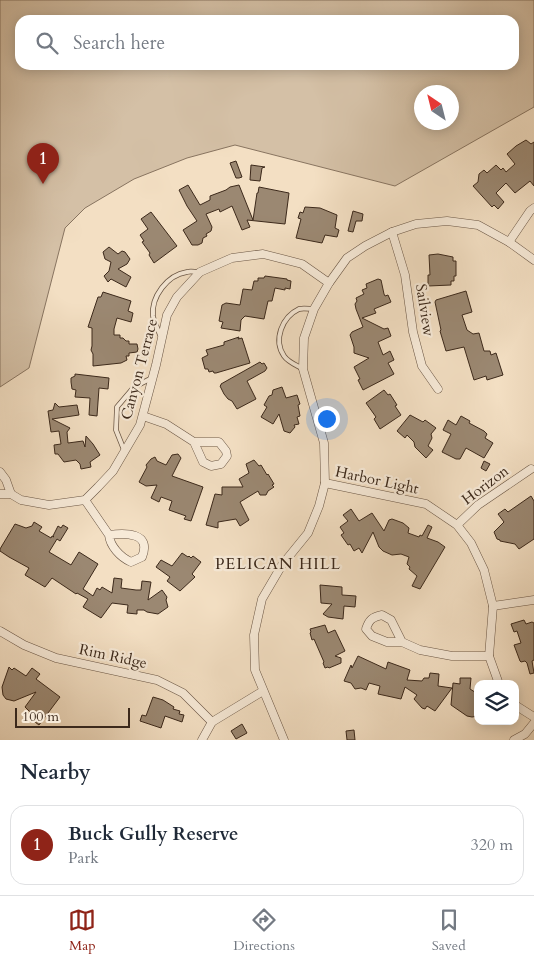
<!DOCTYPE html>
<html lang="en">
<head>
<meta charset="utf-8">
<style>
	:root { --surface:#fff; --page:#f6f6f7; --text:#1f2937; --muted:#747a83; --line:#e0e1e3; --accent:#8f2418 }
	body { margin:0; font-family:Cardo,serif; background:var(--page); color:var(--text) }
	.controls { position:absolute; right:15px; bottom:15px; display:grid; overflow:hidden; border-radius:10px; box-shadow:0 2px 12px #0003 }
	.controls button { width:45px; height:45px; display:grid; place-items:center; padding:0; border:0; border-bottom:1px solid var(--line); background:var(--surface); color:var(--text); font:25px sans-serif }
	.compass { position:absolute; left:414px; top:85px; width:45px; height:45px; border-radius:50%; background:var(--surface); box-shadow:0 2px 12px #0003; rotate:325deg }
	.scale { position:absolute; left:15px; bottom:12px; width:115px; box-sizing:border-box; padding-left:5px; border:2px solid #3c291b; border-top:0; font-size:14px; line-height:18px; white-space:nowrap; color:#3c291b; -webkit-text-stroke:4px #f7ead8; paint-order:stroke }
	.you { position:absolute; left:326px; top:418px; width:18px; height:18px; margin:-12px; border:4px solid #fff; border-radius:50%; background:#1a73e8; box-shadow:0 0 0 8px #1a73e833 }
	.badge { display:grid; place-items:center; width:32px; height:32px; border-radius:50%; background:var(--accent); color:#fff; font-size:16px; font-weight:700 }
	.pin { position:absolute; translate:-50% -41px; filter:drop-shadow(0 1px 2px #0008) }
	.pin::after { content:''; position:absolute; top:26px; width:18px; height:15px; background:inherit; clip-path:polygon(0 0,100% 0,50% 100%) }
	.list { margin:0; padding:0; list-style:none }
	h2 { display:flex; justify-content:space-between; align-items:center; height:65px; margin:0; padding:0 20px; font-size:21px }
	h2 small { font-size:16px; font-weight:400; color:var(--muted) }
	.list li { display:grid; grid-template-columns:32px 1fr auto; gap:15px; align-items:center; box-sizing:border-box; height:80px; margin:0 10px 10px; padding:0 10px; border:1px solid var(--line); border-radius:15px }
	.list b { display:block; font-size:19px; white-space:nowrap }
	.list p { margin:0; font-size:16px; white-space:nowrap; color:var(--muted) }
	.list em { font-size:16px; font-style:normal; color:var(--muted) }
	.icon { flex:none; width:28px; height:28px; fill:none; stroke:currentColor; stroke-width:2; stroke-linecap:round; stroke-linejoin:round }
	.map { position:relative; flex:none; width:534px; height:740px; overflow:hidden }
	.search { position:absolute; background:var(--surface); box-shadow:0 2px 12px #0003; left:15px; right:15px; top:15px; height:55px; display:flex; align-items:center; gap:12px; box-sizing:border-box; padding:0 18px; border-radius:15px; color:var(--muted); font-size:19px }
	.sheet { height:155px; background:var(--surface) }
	nav { display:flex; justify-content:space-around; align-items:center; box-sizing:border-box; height:70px; border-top:1px solid var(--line); background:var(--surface); font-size:14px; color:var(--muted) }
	nav a { display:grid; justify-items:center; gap:2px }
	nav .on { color:var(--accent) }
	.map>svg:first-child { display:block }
</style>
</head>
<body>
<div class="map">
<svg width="534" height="740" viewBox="0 0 534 740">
	<rect width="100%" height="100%" fill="#f3dfc3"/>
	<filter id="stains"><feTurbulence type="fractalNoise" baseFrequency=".004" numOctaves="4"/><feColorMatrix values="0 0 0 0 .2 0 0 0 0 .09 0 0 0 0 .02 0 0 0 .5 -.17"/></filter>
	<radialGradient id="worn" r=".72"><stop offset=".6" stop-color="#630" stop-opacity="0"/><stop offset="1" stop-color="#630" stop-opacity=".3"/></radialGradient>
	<path fill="#d4c0a6" stroke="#887460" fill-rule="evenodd" d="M0,0h534v107l-139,79 -160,-41 -48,13 -53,21 -49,29 -20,20 -36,140 -29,19zM20,20h494v45h-494zM452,92v30h-30v-30z"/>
	<g fill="#9b8872" stroke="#3c291b">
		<path d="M526,140l5,4 3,-2v44l-4,-5 -15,12 -9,-10 -10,10 8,9 -6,7 -4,-4 -2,2 -19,-21 5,-4 1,-8 5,-4 3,3 9,-8 5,5 2,-2 3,4 9,-8 -8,-10 9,-8z"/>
		<path d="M236,161l6,16 -3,1h-3l-6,-15z"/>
		<path d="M251,165l14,2 -3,1 -2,13 -10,-1z"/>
		<path d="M188,185l12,20 10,-5v-4l16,-6 4,-3 9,-2 14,35 4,-27h1l1,-6 30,6 -4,31 -38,-4 3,7 -8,3 -10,-24 -12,6 -1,-3 -13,5 6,13 -1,4 -5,3 1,2 -4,2 -1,5 -4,2h-6l-9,-15 14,-9 -10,-15 -8,-16z"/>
		<path d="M305,207l15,1 17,7 -2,13 4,2 -2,7 -12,-2 -3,8 -26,-5 5,-19 -3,-1 2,-6 3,1z"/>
		<path d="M353,211l10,3 -1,7h-6l-3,11 -5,-1z"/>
		<path d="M151,212l26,34 -23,17 -5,-8 1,-2 -8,-11 2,-1 -4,-6 8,-6 -7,-10z"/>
		<path d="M109,247l9,7 4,-3 3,1 5,7 -3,5 -9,5 13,8 -5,10 -15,-8 -3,3 -4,-6 5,-5 2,-9 -6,-3 -2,-7z"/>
		<path d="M438,254l15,3v4h3v15h-2v5h-3v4l-23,1v-11h2l-1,-20z"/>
		<path d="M265,276l22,3v1l4,1 -1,8 -5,-1v2l-10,-2 -3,13h-4l-4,18 -19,-3 -4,4 -1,11 -19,-3 2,-6 -4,-1 3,-16 4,-2 14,2 3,-16 9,1 2,-9h4v-3h6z"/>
		<path d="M378,279l3,1 3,14 1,2 3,-1 3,7 -17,7 2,4 -14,5 22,11 4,-1 3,8 -13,6 5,13 7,-4 4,9 -6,3 6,11 -31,16 -5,-10 2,-1 -6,-12 15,-9 -15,-5v-6l-4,-12 2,-3 11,-5 -7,-18 -1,-5 2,-3 -1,-3 8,-4 -2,-4 5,-2 -1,-4z"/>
		<path d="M466,291l6,21 -10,3 5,15 6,4 6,-1 5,18h6l1,4 5,-2 7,22 -16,5 -1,-4 -12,4 -10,-33 -18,4 -6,-20 1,-1 -6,-28 1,-2z"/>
		<path d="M103,292l28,9 -3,10 5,2 -2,9 -14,-4 -3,11v6h6v3h3l3,3h3v3h8l1,5 -1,3 -8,1v3h-3l1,4 -6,3 -28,3v-12l-2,-4 1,-4v-18l-4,-1 10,-30h3z"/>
		<path d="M239,337l-1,2 4,-1 8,25 -34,10h-2l-1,-2 -4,1 -1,-3h-3l-3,-11 6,-3 -2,-5 18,-5v-3z"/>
		<path d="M260,362l2,2 2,-1 3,5 -2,3 -18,10 9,18 -19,10 -5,-8 -4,-2 -4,-5 -4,-8 1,-1v-1z"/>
		<path d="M75,374l34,4 -1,11 -9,-1 -2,28 -8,-1 1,-17 -15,-1 1,-7 -4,-1 -1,-7v-4l4,-2z"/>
		<path d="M282,387l4,11 11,-3 3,9 -2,1 2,11 -3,1 2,7 -5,1 1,2 -5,6 -6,-2 -5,-17 -6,10 -12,-7 6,-10 -3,-2 5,-9 3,-1 1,-5z"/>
		<path d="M384,390l4,5 2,-1 7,11 -2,1 6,9 -21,14 -6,-10 2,-2 -10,-14z"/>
		<path d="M55,403l4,4 18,-2 2,10 -27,4 18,9 -3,4 1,11 15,-2 2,6 1,-11 7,8 7,11 -10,7 1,5 -10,2 -1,-5 -4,-4 -12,2 -6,-8h-3l-1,-9 7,-1 -2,-13 -8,1 -3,-21 5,-1z"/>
		<path d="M410,415l13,7 2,-2 11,8 -5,6 1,4 -4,8 5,4 -7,8 -11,-11 -1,-5 -7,-7 -2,3 -8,-7z"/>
		<path d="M461,416l9,5 -1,2 15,8 3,3 -2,4 8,5 -9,15 -18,-10 -6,11h-4l-14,-7 9,-18 -8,-4 5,-10 8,5z"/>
		<path d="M178,454l3,4 -9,18 31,11 -12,34 -7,-2 2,-3 -17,-6 3,-9 -11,-4 -2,5 -8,-4 6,-13 -11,1 -7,-4 8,-15 -1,-2 5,-6 4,-2 2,4 9,4 6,-10z"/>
		<path d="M254,460l5,6 2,-1 6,10 1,-1 6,10 -2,1 2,2 -6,4 -2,4h-6l-2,-4 -18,11 9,18 -9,6 -4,-7 -18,3v6l-12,-3 9,-31 7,1v-8h21l-4,-8 10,-6 -3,-9z"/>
		<path d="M484,461l6,3 -4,7 -5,-3z"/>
		<path d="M531,496l3,5v38l-15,10 -4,-5 -15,-3v-1l-3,-1 -3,-7 10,-10 -6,-8 7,-5 3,3z"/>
		<path d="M351,509l8,12 13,-8 12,18 5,-11 3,-1 11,4 6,5 -1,5 11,4 1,-2 2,1 6,-11 4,2 -5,11 11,4 7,5 -25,42 -8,-3 5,-10 -8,-7 1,-2 -3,-3 2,-7 -8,-3 -9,1 -9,-4 -4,-4 -6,-15 -11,21 -3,-5 -5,3 -4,-7 -2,1 -7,-10 3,-2 -4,-6 8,-6 -5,-6z"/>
		<path d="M34,522l8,5 -3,4 12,7 1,-2 2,1 -1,-1 5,-10 3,2 2,-3 5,3 -8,13 -3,-2 -8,13 22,13 8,-13 19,12 -15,25 10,7 4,-8 3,2 2,-3 10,6 2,-15 8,1 -1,9 15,2h5l1,-9 9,1 -3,18 14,-10 5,7 -1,3 2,7 -10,7 -11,-2 -3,-2h-7v4l-10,-1 1,-8 -16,-2 -11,15 -18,-11 5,-8 -11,-6 -1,1 -24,-16 -7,9 -20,-12 4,-7 -20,-11 -9,-6v-2l15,-25 11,4 6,-2z"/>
		<path d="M182,553l6,4 1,-1 2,2 2,-2 8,6 -9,12 3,3 -15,14 -13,-10 3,-4 -14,-10 5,-7 11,6z"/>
		<path d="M320,585l22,2v8l14,1 -1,11 -11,-1 -1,13 -15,-2 -5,-3 9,-10 -11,-1z"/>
		<path d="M524,620l2,4 6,-2 2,1v37l-2,1 2,12 -4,1 -3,-11 -2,-2 -4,1 -1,-1 -6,-16 7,-2 -4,-12 -3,1 -3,-8z"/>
		<path d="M325,625l3,8 7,-3 10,21 -10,5 6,2v5l-12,5 -1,-1 -3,1 -2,-5 1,-1 -10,-23 -2,1 -2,-7 1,-1 -1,-3z"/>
		<path d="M358,656l28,13 2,-7 22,8 -3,10 15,1 2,-3h5l1,-5 9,1 -1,12 14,2 -17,23 -8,-5 -2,3 -3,-1 -8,-9 3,-4 -12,-8 -4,12 -23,-5 2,-8 -11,-3 -3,7 -5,-2 -6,1 -4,-6 -7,-2 7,-16 1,3z"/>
		<path d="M9,667l3,3 2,-2 12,8 6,-8 8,6 -4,5 24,18 -21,28 -11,-8 3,-4 -6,-6 11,-15 -22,9 -8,-2 -3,-4 -1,-8z"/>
		<path d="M460,678h11l-1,11 8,5v22l-6,1 -5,-1 -16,-11 2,-22 7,1z"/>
		<path d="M153,697l10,3 11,7 -1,2 7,2 -1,3 5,1 -2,7 -17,-6 -4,12 -21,-7 2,-6 4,1z"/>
		<path d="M242,724l5,9 -11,6 -5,-8z"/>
		<path d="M354,730l1,10h-8l-1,-9z"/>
	</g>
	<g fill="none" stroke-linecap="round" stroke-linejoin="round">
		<g stroke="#6a5645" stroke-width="5.5">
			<g id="service">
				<path d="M160,335c-2,-6 -6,-13 -7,-19 -2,-19 14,-41 34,-44 3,-1 8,0 12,0"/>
				<path d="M303,369c-7,-4 -15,-7 -19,-13 -11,-16 -2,-39 15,-47 4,-1 11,0 15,0"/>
				<path d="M124,450l-8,-20 1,-23 17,-20 18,-9"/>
			</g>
		</g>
		<g stroke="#6a5645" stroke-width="9">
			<g id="minor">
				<path d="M392,232l13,43 8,57 9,34 16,23"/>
				<path d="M509,242l21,-31 4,-3"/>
				<path d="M143,416l23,8 28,18h25l7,9 1,5 -6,8 -10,2 -8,-4 -9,-20"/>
				<path d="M0,472l6,8 5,14"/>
				<path d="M325,483l101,21 31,21 14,18 13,27 9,36 -4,50 10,28"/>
				<path d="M0,494h11l10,6 28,5 36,-5 13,-13 15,-16 27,-46 16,-60 11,-50 10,-18 23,-25 32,-14 31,-4 39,10 27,19"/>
				<path d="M85,500l24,35c1,11 11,22 22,27l11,-5c10,-25 -17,-24 -33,-22"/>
				<path d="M457,525l21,-20 53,-36"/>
				<path d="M493,606l41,-6"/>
				<path d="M0,631l24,14 32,13 101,22 26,13 29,29"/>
				<path d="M402,642l-11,-22 -9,-5c-10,2 -13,5 -16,14l6,7 15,6h15l18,8 32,6h37"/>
				<path d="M515,705l19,12"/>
				<path d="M202,740l10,-18 51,-31"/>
				<path d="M284,740l-29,-70 -1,-35 8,-36 20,-34 26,-32 11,-27 6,-23 -1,-40 -21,-74 1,-31 10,-29 15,-26 18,-25 18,-12 27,-14 24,-8 31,-3 31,4 31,17 25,18"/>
				<path d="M514,740l11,-6 9,-11"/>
			</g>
		</g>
		<use href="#service" stroke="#f7ead8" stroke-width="4"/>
		<use href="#minor" stroke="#f7ead8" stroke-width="8"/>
	</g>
	<g text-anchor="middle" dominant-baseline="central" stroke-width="4.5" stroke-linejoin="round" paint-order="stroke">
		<g font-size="15" fill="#3c291b" stroke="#f7ead8">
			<text transform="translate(425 310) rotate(81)">Sailview</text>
			<text transform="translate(139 369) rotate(-75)">Canyon Terrace</text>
			<text transform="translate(377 480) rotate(12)">Harbor Light</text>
			<text transform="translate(485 485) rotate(-37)">Horizon</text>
			<text transform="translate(113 656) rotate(12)">Rim Ridge</text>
		</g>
		<g font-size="16" letter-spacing="1" fill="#3c291b" stroke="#f7ead8">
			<text x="278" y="564">PELICAN HILL</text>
		</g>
	</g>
	<rect width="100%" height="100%" filter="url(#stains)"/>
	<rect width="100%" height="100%" fill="url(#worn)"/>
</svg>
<div class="controls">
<button><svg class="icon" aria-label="layers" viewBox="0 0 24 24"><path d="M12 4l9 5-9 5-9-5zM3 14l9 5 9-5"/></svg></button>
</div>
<svg class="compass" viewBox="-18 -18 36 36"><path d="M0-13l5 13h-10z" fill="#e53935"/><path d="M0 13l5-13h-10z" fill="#747a83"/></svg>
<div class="scale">100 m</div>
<div class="you"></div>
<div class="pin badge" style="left:43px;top:184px">1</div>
<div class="search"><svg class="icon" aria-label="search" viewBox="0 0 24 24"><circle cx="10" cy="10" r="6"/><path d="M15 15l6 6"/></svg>Search here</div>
</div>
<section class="sheet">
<h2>Nearby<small></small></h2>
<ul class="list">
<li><span class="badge">1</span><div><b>Buck Gully Reserve</b><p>Park</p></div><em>320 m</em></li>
</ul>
</section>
<nav>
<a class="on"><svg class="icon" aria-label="map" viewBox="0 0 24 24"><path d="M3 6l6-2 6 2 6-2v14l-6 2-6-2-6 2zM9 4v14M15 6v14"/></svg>Map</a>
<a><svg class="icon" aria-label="directions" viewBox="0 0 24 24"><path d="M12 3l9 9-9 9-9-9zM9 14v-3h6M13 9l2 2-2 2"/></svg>Directions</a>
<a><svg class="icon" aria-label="saved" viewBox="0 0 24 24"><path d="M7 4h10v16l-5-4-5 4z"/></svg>Saved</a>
</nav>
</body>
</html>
